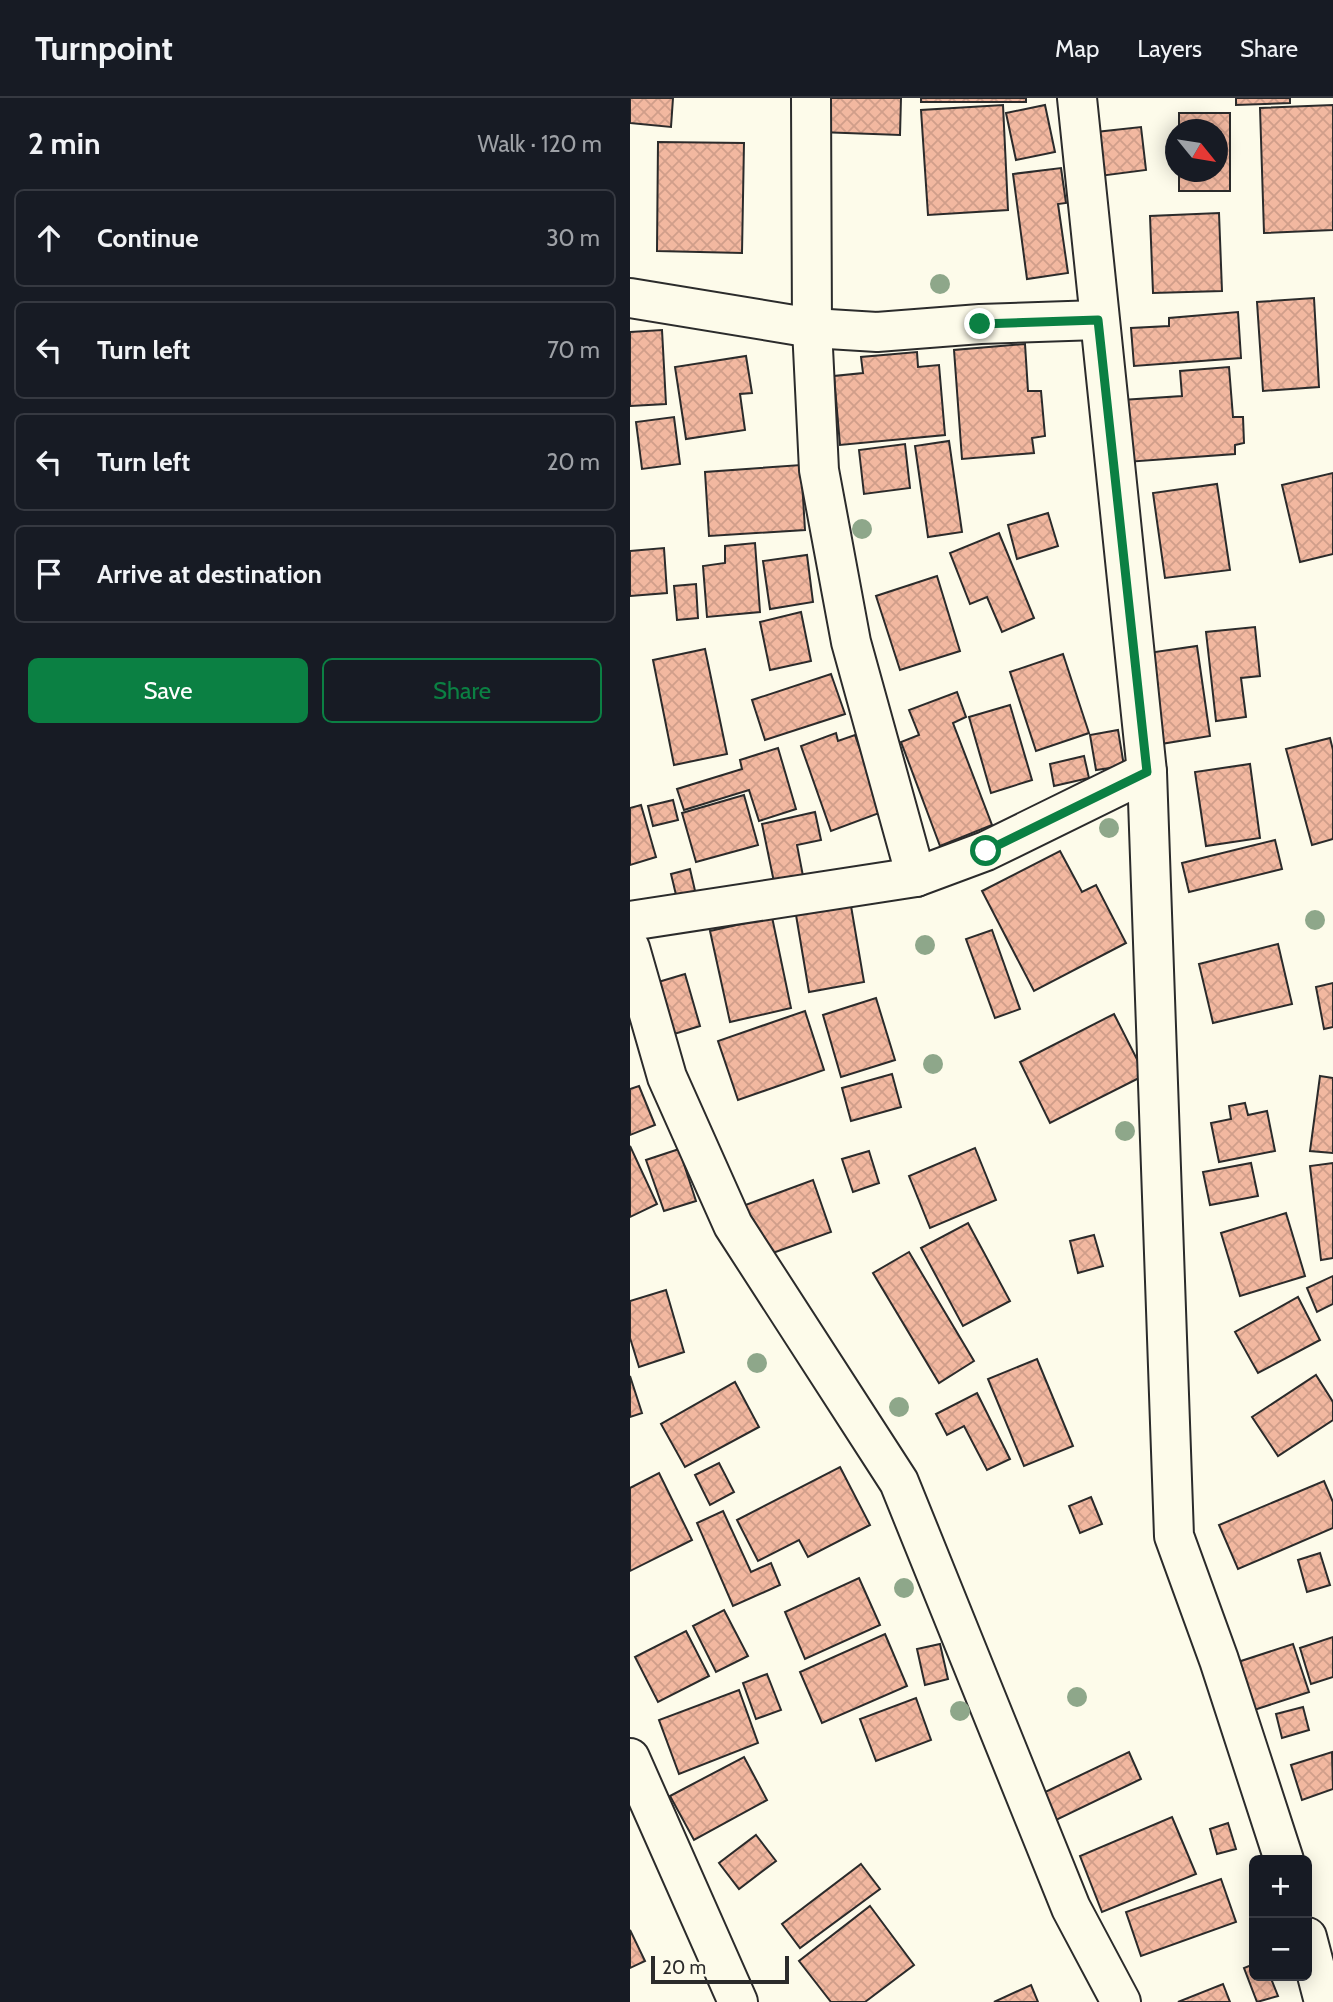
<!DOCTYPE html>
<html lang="en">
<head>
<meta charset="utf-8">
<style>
	:root { --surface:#171b24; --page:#20242c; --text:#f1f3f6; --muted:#9ea1a6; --line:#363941; --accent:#0b8043 }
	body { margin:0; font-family:Cabin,sans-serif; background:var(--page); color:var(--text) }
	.controls { position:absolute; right:21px; bottom:21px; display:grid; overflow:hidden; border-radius:10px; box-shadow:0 4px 18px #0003 }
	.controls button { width:63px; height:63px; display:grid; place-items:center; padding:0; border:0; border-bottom:2px solid var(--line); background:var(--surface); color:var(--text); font:35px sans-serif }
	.compass { position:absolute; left:535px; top:21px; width:63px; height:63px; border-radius:50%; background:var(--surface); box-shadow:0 4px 18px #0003; rotate:120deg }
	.scale { position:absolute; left:21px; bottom:18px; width:138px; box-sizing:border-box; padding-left:7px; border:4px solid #2b2b2b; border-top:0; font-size:19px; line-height:24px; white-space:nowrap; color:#2b2b2b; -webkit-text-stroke:5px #fdfbea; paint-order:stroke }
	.stop { position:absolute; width:21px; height:21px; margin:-16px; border:5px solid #0b8043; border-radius:50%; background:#fff }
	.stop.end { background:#0b8043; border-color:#fff; box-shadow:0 2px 7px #0008 }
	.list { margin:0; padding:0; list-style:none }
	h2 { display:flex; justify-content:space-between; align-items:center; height:91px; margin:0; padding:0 28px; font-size:30px }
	h2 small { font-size:23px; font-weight:400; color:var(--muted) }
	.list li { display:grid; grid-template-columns:46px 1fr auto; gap:21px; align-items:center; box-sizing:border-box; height:98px; margin:0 14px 14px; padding:0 14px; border:2px solid var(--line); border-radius:10px }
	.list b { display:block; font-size:26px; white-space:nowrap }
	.list em { font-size:23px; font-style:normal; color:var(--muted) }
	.actions { display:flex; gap:14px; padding:21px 28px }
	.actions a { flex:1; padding:16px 0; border:2px solid var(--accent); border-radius:10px; text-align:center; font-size:24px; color:var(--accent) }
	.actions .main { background:var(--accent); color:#fff }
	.icon { flex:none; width:38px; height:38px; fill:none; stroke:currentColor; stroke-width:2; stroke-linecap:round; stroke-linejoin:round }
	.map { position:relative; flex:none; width:703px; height:1904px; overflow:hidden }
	header { display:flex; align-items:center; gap:42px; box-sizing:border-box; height:98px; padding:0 35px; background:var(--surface); border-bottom:2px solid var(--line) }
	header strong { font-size:33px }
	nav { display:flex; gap:38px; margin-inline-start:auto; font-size:24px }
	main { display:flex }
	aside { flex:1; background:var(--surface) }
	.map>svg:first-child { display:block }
</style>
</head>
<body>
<header>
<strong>Turnpoint</strong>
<nav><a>Map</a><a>Layers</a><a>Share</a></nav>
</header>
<main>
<aside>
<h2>2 min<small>Walk · 120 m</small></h2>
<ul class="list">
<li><svg class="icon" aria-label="ahead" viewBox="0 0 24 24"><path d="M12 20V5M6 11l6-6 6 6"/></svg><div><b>Continue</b></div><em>30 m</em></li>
<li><svg class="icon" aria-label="left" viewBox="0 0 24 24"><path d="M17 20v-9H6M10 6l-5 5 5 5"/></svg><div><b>Turn left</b></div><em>70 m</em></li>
<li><svg class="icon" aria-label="left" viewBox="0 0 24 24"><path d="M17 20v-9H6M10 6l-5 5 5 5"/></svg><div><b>Turn left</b></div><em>20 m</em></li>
<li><svg class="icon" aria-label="arrive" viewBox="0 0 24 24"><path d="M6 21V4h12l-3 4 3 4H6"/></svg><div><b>Arrive at destination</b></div></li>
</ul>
<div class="actions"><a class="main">Save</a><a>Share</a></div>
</aside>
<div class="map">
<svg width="703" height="1904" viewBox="0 0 703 1904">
	<defs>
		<pattern id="building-cross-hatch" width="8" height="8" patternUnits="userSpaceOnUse" patternTransform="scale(1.75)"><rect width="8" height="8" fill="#f2b8a0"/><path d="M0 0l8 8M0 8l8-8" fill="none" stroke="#d09e8a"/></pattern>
	</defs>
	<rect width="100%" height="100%" fill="#fdfbea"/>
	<g fill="url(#building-cross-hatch)" stroke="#2b2b2b" stroke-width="2">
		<path d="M0,0h43l-2,29 -41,-4z"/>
		<path d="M191,0h80l-1,37 -81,-3z"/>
		<rect x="291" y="0" width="105" height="4"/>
		<path d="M606,0h54v5l-54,2z"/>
		<path d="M373,7l5,105 -80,5 -7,-105z"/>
		<path d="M415,7l10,47 -39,8 -10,-47z"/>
		<path d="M703,7v125l-69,3 -4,-125z"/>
		<path d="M549,15h51v78h-51v-19h38v-42h-38z"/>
		<path d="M511,29l5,43 -54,7 -5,-44z"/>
		<path d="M28,44l86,1 -2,110 -85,-2z"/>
		<path d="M431,70l5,35 -8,1 10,69 -41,6 -14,-105z"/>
		<path d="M589,115l3,78 -69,2 -3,-77z"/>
		<path d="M684,200l5,89 -56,4 -6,-89z"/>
		<path d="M608,214l3,46 -107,8 -3,-38 38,-2v-8z"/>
		<path d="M32,232l4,74 -36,2v-74z"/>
		<path d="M395,246l3,47h13l4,45 -13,2 2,15 -72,6 -8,-109z"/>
		<path d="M287,254l1,15 21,-2 6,70 -105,10 -6,-69 29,-3 -2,-16z"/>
		<path d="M116,258l6,37 -12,1 5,36 -59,9 -11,-72z"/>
		<path d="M599,269l4,50h10l1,26 -9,2v9l-109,8 -4,-62 60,-4 -2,-25z"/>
		<path d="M44,319l6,47 -38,5 -6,-47z"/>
		<path d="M319,343l13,91 -34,5 -13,-91z"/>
		<path d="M275,346l5,44 -46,6 -5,-44z"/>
		<path d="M171,367l4,65 -96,6 -4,-64z"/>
		<path d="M703,375v81l-33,8 -18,-77z"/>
		<path d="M587,386l13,86 -65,8 -12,-85z"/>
		<path d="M418,415l10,33 -41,13 -9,-34z"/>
		<path d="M369,435l35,85 -32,14 -15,-35 -17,7 -20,-51z"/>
		<path d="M125,445l5,69 -53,5 -4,-51 22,-3v-17z"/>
		<path d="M34,450l3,45 -37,3v-45z"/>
		<path d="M177,457l6,47 -43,7 -7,-48z"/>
		<path d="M307,478l23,75 -60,19 -24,-74z"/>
		<path d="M66,486l2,34 -21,2 -3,-34z"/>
		<path d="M171,514l10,49 -41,9 -10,-48z"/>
		<path d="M625,529l5,49 -19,2 5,39 -30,4 -10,-89z"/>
		<path d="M567,548l13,90 -49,8 -13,-91z"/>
		<path d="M75,551l22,105 -53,11 -21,-105z"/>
		<path d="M433,556l26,79 -53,18 -26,-79z"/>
		<path d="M201,576l14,40 -80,26 -13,-40z"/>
		<path d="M327,594l9,25 -13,6 39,102 -52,21 -39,-104 18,-7 -10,-25z"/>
		<path d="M380,607l22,75 -41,13 -22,-76z"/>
		<path d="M488,632l6,36 -28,4 -6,-35z"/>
		<path d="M206,635l2,8 17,-6 27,77 -51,19 -30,-85z"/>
		<path d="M700,640l3,12v89l-21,6 -26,-96z"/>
		<path d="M148,650l18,61 -37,12 -10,-31 -65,20 -7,-21 65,-20 -2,-9z"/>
		<path d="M454,658l5,22 -35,8 -4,-22z"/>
		<path d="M620,666l10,74 -54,8 -11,-74z"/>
		<path d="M114,697l14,50 -62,17 -14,-49z"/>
		<path d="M43,702l5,20 -25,6 -5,-20z"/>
		<path d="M11,707l15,52 -26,8v-57z"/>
		<path d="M185,714l6,28 -24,5 6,31 -29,6 -12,-58z"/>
		<path d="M645,742l7,29 -93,23 -7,-29z"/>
		<path d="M430,753l22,41 14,-7 30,58 -92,48 -52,-100z"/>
		<path d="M60,771l6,26 -19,4 -6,-25z"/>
		<path d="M221,808l13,76 -55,10 -13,-77z"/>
		<path d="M142,819l19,91 -61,14 -20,-91z"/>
		<path d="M362,832l28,79 -25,9 -29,-79z"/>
		<path d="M648,846l14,60 -79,19 -14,-59z"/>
		<path d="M55,876l15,52 -39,12 -16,-52z"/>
		<path d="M703,885v44l-9,2 -8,-42z"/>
		<path d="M246,900l19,62 -54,17 -18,-62z"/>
		<path d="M175,913l19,59 -86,30 -20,-59z"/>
		<path d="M484,916l31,61 -95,48 -30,-61z"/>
		<path d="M262,976l9,33 -50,14 -9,-33z"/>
		<path d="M690,978l13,2v75l-23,-2z"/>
		<path d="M9,988l16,39 -25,10v-46z"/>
		<path d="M615,1005l3,12 19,-4 8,40 -56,11 -8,-39 20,-4 -2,-13z"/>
		<path d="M0,1048l27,58 -27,13z"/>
		<path d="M345,1050l21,52 -66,28 -21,-52z"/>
		<path d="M49,1051l17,52 -32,10 -18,-51z"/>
		<path d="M239,1053l10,32 -26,9 -11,-33z"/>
		<path d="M621,1065l7,33 -48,9 -7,-33z"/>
		<path d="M703,1065v95l-12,2 -11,-94z"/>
		<path d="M183,1082l18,52 -72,26 -19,-51z"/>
		<path d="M656,1115l19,63 -65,20 -19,-63z"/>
		<path d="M338,1125l42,78 -47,25 -42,-78z"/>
		<path d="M464,1137l9,31 -25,7 -8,-32z"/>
		<path d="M279,1154l65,109 -35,22 -66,-110z"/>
		<path d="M703,1178v28l-16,8 -10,-24z"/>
		<path d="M36,1192l18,62 -45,15 -9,-29v-37z"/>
		<path d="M668,1199l22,43 -62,33 -23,-41z"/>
		<path d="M407,1261l36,87 -49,20 -36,-87z"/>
		<path d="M686,1277l17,27v18l-55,36 -26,-39z"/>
		<path d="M0,1278l12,37 -12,4z"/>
		<path d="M105,1284l24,45 -74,40 -24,-43z"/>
		<path d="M347,1295l33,66 -23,11 -23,-44 -17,9 -11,-21z"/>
		<path d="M89,1365l15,29 -24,13 -15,-30z"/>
		<path d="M210,1369l30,58 -62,32 -9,-17 -41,21 -21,-41z"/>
		<path d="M29,1375l33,67 -62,31v-83z"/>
		<path d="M694,1383l9,21v26l-95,41 -19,-44z"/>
		<path d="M461,1399l11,27 -22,9 -11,-27z"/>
		<path d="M93,1413l28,61 20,-9 9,22 -47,21 -36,-83z"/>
		<path d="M690,1455l10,32 -23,7 -9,-32z"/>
		<path d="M229,1480l21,47 -75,34 -20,-47z"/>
		<path d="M94,1512l24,46 -32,16 -23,-46z"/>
		<path d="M56,1533l23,45 -51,26 -23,-45z"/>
		<path d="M255,1536l22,52 -85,37 -22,-51z"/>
		<path d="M703,1539v40l-22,7 -11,-36z"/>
		<path d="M310,1546l8,35 -23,6 -8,-36z"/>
		<path d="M663,1546l16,48 -55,18 -16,-48z"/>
		<path d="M137,1576l14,36 -25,9 -13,-36z"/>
		<path d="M109,1592l19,53 -79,31 -20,-54z"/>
		<path d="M286,1600l15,42 -55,21 -16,-42z"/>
		<path d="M673,1609l6,23 -27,8 -6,-24z"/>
		<path d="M499,1654l12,27 -87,42 -13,-27z"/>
		<path d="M702,1654l1,37 -31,11 -11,-35z"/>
		<path d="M114,1659l23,43 -73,40 -24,-44z"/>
		<path d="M542,1719l24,57 -94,38 -22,-56z"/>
		<path d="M598,1725l8,26 -19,5 -7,-25z"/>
		<path d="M126,1737l20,26 -37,28 -20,-26z"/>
		<path d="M231,1766l19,25 -80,59 -18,-24z"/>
		<path d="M591,1781l15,43 -95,34 -15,-44z"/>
		<path d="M240,1808l44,59 -49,37h-34l-32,-41z"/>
		<path d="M0,1832l15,31 -15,7z"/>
		<path d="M624,1866v12h16l8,20 -21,6 -13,-34z"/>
		<path d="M593,1886l7,18h-52z"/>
		<path d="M401,1887l7,17h-44z"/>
	</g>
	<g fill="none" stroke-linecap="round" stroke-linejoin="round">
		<g stroke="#2b2b2b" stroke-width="42">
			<g id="street">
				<path d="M181,0l1,230 7,142 32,172 65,235"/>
				<path d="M447,0l70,674 27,764 45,124 65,200"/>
				<path d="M0,200l182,30 65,4 103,-8 118,-4"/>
				<path d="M0,823l286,-44 70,-26 161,-79"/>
				<path d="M0,850l37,129 66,148 166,257 172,426 50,94"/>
				<path d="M0,1660l108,244"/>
				<path d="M677,1839l17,65"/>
			</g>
		</g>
		<use href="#street" stroke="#fdfbea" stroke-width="38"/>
	</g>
	<g fill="#8ea78a">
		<circle cx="310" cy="186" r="10"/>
		<circle cx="232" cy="431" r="10"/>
		<circle cx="479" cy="730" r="10"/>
		<circle cx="685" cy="822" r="10"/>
		<circle cx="295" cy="847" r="10"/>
		<circle cx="303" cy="966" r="10"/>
		<circle cx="495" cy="1033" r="10"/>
		<circle cx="127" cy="1265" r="10"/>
		<circle cx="269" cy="1309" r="10"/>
		<circle cx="274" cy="1490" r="10"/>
		<circle cx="447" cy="1599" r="10"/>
		<circle cx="330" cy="1613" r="10"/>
	</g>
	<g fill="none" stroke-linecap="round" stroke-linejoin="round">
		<path stroke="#0b8043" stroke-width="9" d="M350,226l118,-4 49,452 -161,79"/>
	</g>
</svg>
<div class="controls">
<button>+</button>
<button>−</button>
</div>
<svg class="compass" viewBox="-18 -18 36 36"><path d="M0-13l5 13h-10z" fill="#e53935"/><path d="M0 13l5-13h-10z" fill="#9ea1a6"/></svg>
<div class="scale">20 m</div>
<div class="stop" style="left:356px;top:753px"></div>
<div class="stop end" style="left:350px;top:226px"></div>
</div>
</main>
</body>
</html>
